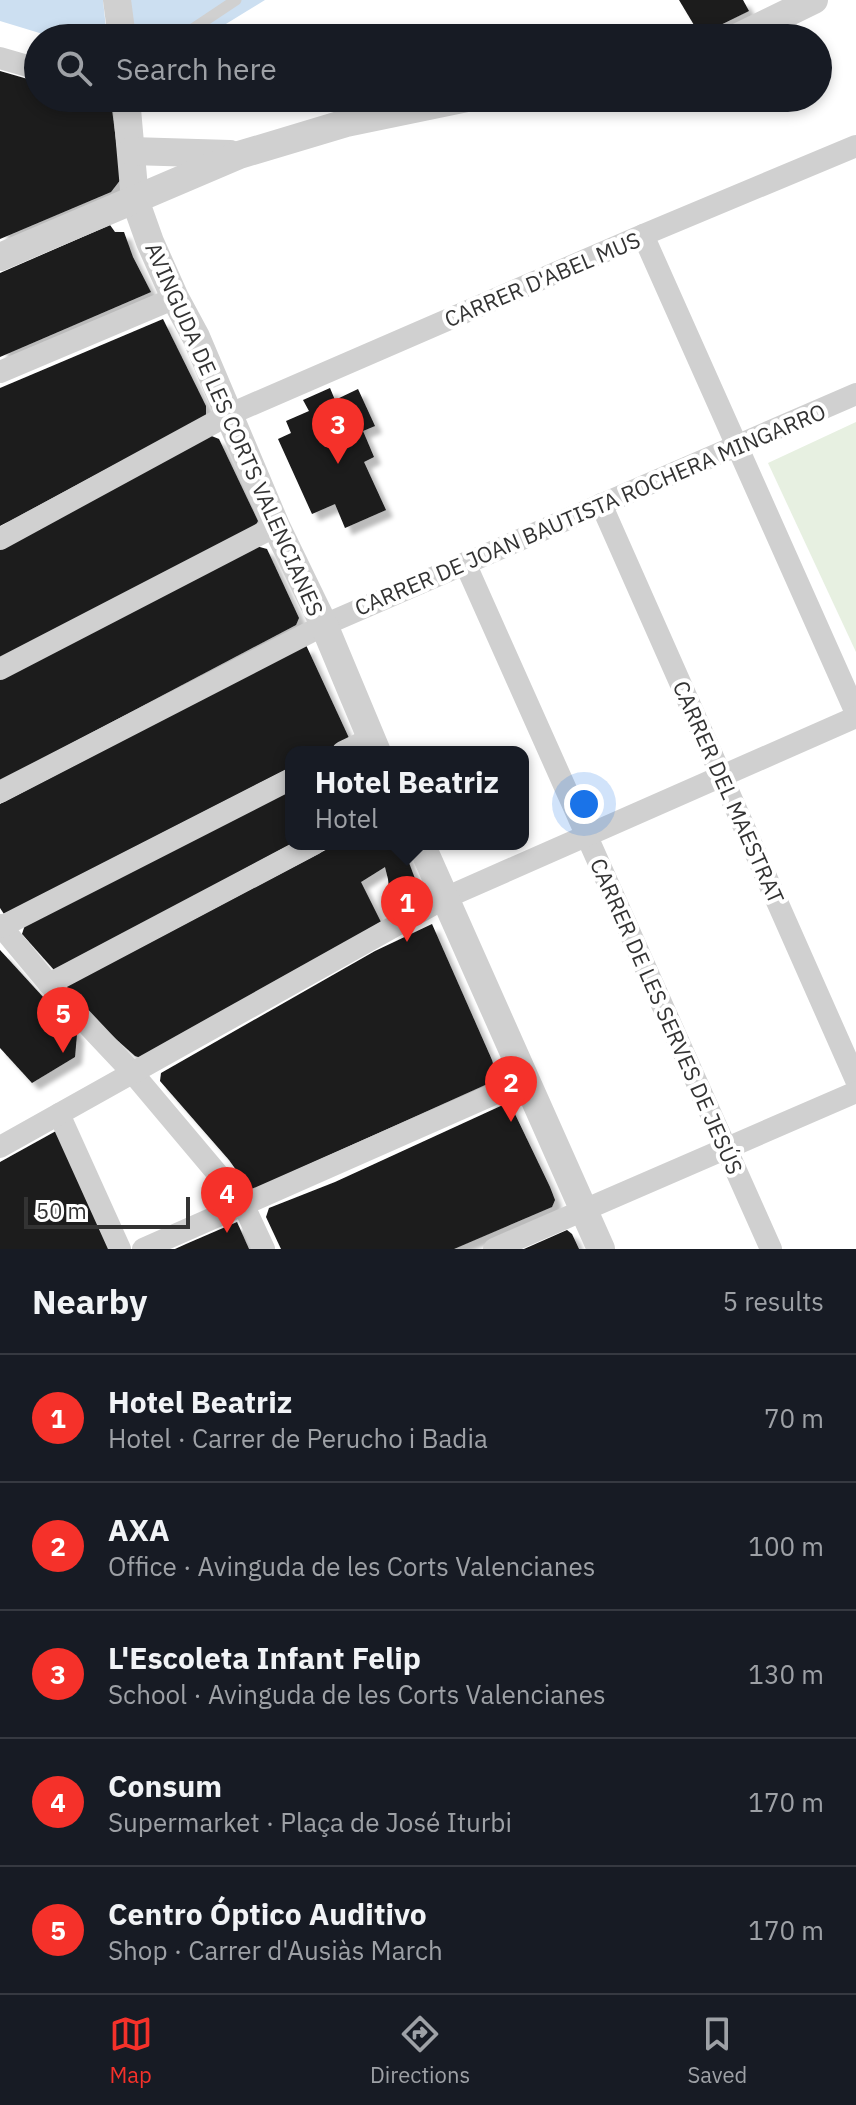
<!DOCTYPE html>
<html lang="en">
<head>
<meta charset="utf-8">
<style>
	:root { --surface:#171b24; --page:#242831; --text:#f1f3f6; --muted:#9ea1a6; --line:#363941; --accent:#f5312a }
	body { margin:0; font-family:"IBM Plex Sans",sans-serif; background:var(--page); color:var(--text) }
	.scale { position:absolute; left:24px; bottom:20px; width:166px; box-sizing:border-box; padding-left:8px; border:4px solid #333; border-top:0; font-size:22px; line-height:28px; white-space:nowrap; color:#333; -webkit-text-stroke:6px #fff; paint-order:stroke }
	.you { position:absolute; left:584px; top:804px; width:28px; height:28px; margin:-20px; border:6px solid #fff; border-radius:50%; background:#1a73e8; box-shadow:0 0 0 12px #1a73e833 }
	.badge { display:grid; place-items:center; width:52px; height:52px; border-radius:50%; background:var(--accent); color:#fff; font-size:26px; font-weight:700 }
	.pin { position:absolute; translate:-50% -66px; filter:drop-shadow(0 2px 4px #0008) }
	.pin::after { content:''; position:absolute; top:42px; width:28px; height:24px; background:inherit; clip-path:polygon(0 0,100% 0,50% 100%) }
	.popup { position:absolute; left:285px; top:746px; width:244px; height:104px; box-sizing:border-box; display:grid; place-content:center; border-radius:16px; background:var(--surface); filter:drop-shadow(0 2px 6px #0005); font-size:26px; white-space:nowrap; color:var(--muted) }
	.popup b { font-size:30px; color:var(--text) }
	.popup::after { content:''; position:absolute; left:50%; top:100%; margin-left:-16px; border:16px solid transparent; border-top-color:var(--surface) }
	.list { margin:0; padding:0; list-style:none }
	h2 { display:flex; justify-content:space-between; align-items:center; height:104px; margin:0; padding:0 32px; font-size:34px }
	h2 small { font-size:26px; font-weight:400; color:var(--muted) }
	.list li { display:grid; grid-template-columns:52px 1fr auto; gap:24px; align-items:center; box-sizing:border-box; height:128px; padding:0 32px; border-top:2px solid var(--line) }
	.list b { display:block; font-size:30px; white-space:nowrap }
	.list p { margin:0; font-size:26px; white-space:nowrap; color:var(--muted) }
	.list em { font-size:26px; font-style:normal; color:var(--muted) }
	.icon { flex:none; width:44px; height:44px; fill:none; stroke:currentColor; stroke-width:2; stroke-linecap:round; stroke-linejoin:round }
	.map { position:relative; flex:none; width:856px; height:1249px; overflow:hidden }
	.search { position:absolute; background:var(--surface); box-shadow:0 4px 12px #0003; left:24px; right:24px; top:24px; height:88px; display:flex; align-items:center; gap:20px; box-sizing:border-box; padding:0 28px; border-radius:44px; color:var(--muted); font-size:30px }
	.sheet { height:744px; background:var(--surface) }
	nav { display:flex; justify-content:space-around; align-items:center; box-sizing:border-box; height:112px; border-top:2px solid var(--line); background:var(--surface); font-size:22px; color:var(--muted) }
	nav a { display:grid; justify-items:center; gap:4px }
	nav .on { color:var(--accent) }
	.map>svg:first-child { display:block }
</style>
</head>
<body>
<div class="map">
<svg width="856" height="1249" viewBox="0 0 856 1249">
	<defs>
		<filter id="shadow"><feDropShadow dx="7" dy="7" stdDeviation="2" flood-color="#0004"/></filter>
	</defs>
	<rect width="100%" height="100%" fill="#fff"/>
	<path fill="#e7f0e1" d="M856,422v230l-88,-189z"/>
	<g fill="#ccdff1">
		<path d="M0,0h103l4,38h-51l-56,-17z"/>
		<path d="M125,0h140l-62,38h-74z"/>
	</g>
	<g fill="#1a1a1a" fill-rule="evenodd" filter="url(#shadow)">
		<path d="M679,0h64l6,11 -49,24z"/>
		<path d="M0,71l38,11v16h57l16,4 10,77 -10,13 -111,47z"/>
		<path d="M110,225l5,7h9l9,25 18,35 -151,65v-84z"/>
		<path d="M163,319l43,87v10l-206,110v-138z"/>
		<path d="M330,388l5,12 23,-11 17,37 -12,5 11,26 -10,5 22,48 -41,18 -10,-24 -23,10 -34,-75 13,-6 -5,-12 23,-10 -6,-11zM337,413l11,23 -23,11 -11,-23z"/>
		<path d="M209,435l10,4 39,82 -4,7 -254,132v-111z"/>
		<path d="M256,546l11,3 32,69 -3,7 -296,156v-102z"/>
		<path d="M306,645l43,93 -27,14h-31v15l-287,147 -4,-6v-104z"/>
		<path d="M291,790v54l-236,127 -33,-37 4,-12z"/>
		<path d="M337,844h65l18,48 -4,11 -24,13 -4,-37 -3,-12 -24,15 20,40 -240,136 -6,-2 -27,-24 -41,-43v-3z"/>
		<path d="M432,924l60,136 4,14 -2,7 -240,108 -5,-1 -20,-28 -69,-79 1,-8 214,-122z"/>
		<path d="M0,950l77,84 -2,23 -43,26 -32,-35z"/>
		<path d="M505,1104l8,6 37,77 5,13 -3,7 -98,42h-173l-15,-32 3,-9 66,-26z"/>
		<path d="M56,1131l53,118h-109v-87z"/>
		<path d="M237,1222l12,27h-74l11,-5z"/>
		<path d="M567,1230l5,4 7,15h-55z"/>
	</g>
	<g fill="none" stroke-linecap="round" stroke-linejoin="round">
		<path stroke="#d0d0d0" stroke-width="11" d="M179,38l57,-38"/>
		<g stroke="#d0d0d0" stroke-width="22">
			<path d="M0,58l38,11"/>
			<path d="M643,235l213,478"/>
			<path d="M0,372l175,-74"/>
			<path d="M601,504l255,576"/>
			<path d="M0,539l228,-124 415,-180 213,-89"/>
			<path d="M465,563l306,686"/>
			<path d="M0,669l276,-143"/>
			<path d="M343,752l27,-13"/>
			<path d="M0,792l324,-167 532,-231"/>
			<path d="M0,925l49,59 82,87 112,133 21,45"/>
			<path d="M1,927l290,-148"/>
			<path d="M49,984l265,-140"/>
			<path d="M59,1114l61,135"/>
			<path d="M0,1147l445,-249 411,-181"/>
			<path d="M143,1249l383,-169"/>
			<path d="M494,1249l362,-157"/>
		</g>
		<g stroke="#d0d0d0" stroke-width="28">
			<path d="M117,0l5,38"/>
			<path d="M736,38l78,-38"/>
			<path d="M126,98l9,102 15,42 25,56 21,39 80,189 48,99 53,127"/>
			<path d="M131,151l99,3"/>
			<path d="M0,257l239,-102 107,-32 121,-25"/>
			<path d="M421,844l180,405"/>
		</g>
	</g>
	<g text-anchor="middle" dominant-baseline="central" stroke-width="8" stroke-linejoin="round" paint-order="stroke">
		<g font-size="22" fill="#333" stroke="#fff">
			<text transform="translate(542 279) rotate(-23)">CARRER D'ABEL MUS</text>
			<text transform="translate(235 429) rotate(66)">AVINGUDA DE LES CORTS VALENCIANES</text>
			<text transform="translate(590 509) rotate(-23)">CARRER DE JOAN BAUTISTA ROCHERA MINGARRO</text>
			<text transform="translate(729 792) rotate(66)">CARRER DEL MAESTRAT</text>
			<text transform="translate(667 1016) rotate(66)">CARRER DE LES SERVES DE JESÚS</text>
		</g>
	</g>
</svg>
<div class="scale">50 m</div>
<div class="you"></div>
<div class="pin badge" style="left:407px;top:942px">1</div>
<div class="popup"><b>Hotel Beatriz</b>Hotel</div>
<div class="pin badge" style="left:511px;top:1122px">2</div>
<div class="pin badge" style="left:338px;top:464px">3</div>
<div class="pin badge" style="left:227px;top:1233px">4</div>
<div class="pin badge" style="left:63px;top:1053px">5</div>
<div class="search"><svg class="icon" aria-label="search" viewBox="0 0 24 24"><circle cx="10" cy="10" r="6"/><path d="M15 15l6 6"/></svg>Search here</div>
</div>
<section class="sheet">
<h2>Nearby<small>5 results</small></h2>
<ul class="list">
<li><span class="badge">1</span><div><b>Hotel Beatriz</b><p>Hotel · Carrer de Perucho i Badia</p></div><em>70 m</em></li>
<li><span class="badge">2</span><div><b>AXA</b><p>Office · Avinguda de les Corts Valencianes</p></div><em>100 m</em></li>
<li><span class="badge">3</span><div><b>L'Escoleta Infant Felip</b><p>School · Avinguda de les Corts Valencianes</p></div><em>130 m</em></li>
<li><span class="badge">4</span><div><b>Consum</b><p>Supermarket · Plaça de José Iturbi</p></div><em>170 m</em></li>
<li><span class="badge">5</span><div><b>Centro Óptico Auditivo</b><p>Shop · Carrer d'Ausiàs March</p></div><em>170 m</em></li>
</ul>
</section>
<nav>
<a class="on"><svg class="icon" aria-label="map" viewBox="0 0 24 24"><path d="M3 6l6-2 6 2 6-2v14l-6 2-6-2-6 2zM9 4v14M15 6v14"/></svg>Map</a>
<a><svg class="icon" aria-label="directions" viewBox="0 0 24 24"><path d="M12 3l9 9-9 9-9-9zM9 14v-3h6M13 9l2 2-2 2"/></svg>Directions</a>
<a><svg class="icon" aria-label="saved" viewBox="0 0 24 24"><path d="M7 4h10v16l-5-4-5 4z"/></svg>Saved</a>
</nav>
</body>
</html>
